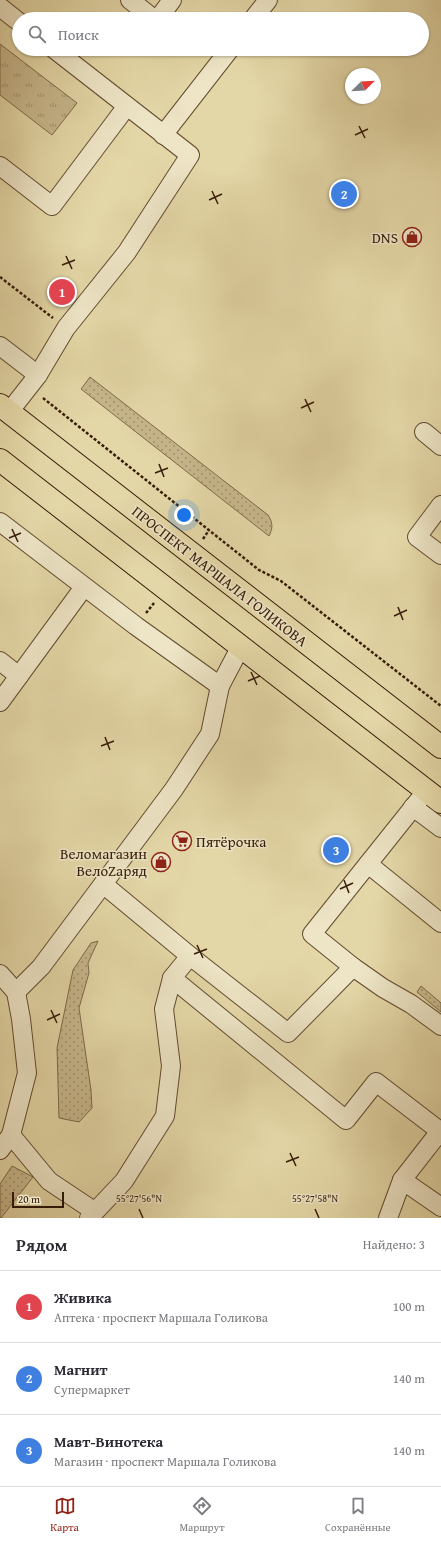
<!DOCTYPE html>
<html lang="ru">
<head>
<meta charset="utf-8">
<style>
	:root { --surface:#fff; --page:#f7f7f7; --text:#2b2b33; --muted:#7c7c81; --line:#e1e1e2; --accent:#8f2418 }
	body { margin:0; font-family:"Gentium Book Plus",serif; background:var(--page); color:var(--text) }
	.compass { position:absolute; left:345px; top:68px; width:36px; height:36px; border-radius:50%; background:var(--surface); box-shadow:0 1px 3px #0004; rotate:66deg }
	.scale { position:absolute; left:12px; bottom:10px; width:52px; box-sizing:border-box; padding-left:4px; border:2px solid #371c08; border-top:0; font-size:11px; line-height:14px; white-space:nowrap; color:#371c08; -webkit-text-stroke:3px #ede5c6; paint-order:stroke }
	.you { position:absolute; left:184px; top:515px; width:14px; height:14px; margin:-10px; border:3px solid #fff; border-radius:50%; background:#1a73e8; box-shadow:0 0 0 6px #1a73e833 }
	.badge { display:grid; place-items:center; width:26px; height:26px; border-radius:50%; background:var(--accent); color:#fff; font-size:13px; font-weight:700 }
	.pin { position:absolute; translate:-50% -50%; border:2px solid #fff; box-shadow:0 1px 4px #0006 }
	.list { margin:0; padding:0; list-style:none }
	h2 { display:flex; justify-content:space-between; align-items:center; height:52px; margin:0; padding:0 16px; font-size:17px }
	h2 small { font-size:13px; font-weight:400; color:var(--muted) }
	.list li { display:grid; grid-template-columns:26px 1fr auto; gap:12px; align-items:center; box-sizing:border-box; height:72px; padding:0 16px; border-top:1px solid var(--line) }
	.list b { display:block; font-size:15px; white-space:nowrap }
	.list p { margin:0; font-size:13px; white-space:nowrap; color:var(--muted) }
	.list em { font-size:13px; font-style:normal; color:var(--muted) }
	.icon { flex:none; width:22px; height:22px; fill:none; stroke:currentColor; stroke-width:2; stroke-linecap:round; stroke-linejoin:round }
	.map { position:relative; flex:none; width:441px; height:1218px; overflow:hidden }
	.search { position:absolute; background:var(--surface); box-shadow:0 1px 3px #0004; left:12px; right:12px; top:12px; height:44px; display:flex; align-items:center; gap:10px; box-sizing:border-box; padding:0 14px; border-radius:22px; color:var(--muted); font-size:15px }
	.sheet { height:268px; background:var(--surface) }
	nav { display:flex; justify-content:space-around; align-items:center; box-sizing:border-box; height:56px; border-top:1px solid var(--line); background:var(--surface); font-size:11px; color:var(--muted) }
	nav a { display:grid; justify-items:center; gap:2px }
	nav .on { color:var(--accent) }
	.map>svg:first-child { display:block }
</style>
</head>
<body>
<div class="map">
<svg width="441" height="1218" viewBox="0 0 441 1218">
	<defs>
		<pattern id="grass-dots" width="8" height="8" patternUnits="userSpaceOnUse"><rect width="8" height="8" fill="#c7b78c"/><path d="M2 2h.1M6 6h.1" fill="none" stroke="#a29470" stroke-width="1.8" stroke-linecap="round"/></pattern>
		<pattern id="park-tufts" width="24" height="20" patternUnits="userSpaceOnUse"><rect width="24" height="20" fill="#c7b78c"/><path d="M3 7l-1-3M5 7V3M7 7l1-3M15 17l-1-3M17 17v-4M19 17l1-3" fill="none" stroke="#a29470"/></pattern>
	</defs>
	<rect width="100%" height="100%" fill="#e4d7a7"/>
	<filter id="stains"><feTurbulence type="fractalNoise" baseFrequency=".005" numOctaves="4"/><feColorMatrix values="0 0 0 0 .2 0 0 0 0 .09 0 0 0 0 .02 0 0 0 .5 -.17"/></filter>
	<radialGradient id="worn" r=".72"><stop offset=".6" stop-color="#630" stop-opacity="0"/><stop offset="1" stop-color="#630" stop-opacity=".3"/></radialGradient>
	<g fill="url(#grass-dots)" stroke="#7f6a4a">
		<path d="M90,377l178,138c5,8 5,13 1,21l-188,-147z"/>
		<path d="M98,941l-10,22 1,10 -10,35 12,82 1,18 -13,14 -20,-4 -2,-70 16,-78 18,-27z"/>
		<path d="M421,986l20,17v9l-24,-20z"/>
		<path d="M12,1166l21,11 -32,41h-1v-34z"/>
	</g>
	<path fill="url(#park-tufts)" stroke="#7f6a4a" d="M0,44l77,59 -25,32 -52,-40z"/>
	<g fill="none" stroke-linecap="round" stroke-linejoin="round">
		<g stroke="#624b30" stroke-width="20">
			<g id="minor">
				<path d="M130,0l24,19"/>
				<path d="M0,7l19,15"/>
				<path d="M158,19l14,-19"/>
				<path d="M253,19l15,-19"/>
				<path d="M163,135l67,-86"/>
				<path d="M0,166l52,40 75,-100"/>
				<path d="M0,346l38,29"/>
				<path d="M9,412l29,-37 28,-47 61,-76 63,-97 -136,-106"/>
				<path d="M424,432l17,14"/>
				<path d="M441,505l-24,32 24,18"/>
				<path d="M0,522l136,104 84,60"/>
				<path d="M0,661l19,15"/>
				<path d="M0,702l84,-115"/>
				<path d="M427,790l-115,144 41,33 30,21 28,16 30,22"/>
				<path d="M413,807l28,21"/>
				<path d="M368,864l73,59"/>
				<path d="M103,884l87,72"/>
				<path d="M0,974l16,18 5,27 6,54 -16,62 -11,15"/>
				<path d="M172,978l174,142 30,-38 64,49"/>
				<path d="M16,992l25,-25 133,-178 36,-55 10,-48 21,-40"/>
				<path d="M441,1130l-39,50 39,27"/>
				<path d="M11,1135l38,46 45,30"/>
				<path d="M89,1218l35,-37 41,-65 6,-50 -7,-57 8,-31 18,-22 98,77 65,-66"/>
				<path d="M388,1218l14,-38"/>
			</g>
		</g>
		<g stroke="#371c08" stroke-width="24">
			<g id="major">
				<path d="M0,405l441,342"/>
				<path d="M0,460l441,342"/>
			</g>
		</g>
		<g stroke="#371c08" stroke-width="2.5" stroke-dasharray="3 2" stroke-linecap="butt">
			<path d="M0,277l53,41"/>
			<path d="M43,398l216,172 22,11 160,125"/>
			<path d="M203,539l6,-9"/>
			<path d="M146,613l8,-10"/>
		</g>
		<use href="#minor" stroke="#ede5c6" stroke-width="18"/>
		<use href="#major" stroke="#e4d7a7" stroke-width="22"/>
	</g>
	<path fill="none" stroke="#371c08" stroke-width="1.5" d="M359,126l6,12M355,135l13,-6M212,191l6,13M209,200l13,-6M66,256l6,13M62,265l13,-5M305,399l6,13M301,408l13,-6M159,464l5,13M155,473l13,-5M12,529l6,13M9,538l12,-5M398,607l5,13M394,616l13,-6M251,672l6,13M248,681l12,-5M105,737l5,13M101,746l13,-5M344,880l5,13M340,889l13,-6M197,945l6,13M194,954l13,-5M51,1010l6,13M47,1020l13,-6M290,1153l6,13M286,1162l13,-5M139,1209l4,9M315,1209l4,9"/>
	<defs>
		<g id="shop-ring" transform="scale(1)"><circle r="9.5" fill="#ede5c6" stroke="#8f2418" stroke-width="1.5"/><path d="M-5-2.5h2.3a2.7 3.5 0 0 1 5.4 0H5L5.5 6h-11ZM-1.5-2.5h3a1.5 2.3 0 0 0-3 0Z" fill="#8f2418"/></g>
		<g id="supermarket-ring" transform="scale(1)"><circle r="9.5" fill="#ede5c6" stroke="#8f2418" stroke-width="1.5"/><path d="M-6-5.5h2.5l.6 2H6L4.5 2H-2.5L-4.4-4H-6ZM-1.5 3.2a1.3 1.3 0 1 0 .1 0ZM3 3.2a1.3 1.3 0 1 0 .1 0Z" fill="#8f2418"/></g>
	</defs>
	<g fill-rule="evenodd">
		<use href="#shop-ring" x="412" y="237"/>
		<use href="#supermarket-ring" x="182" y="841"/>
		<use href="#shop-ring" x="161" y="862"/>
	</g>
	<g text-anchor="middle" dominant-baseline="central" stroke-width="3" stroke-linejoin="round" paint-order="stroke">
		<g font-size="15" fill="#371c08" stroke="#ede5c6" text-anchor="end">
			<text x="398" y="237">DNS</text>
			<text x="196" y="841" text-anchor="start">Пятёрочка</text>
			<text x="147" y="853">Веломагазин<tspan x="147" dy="17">ВелоZаряд</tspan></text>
		</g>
		<g font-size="15" fill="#371c08" stroke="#ede5c6">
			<text transform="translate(220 576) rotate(38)">ПРОСПЕКТ МАРШАЛА ГОЛИКОВА</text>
		</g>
	</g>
	<g font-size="10" text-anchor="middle" fill="#371c08" stroke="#ede5c6" stroke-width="3" stroke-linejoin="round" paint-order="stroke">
		<text x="139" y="1202">55°27'56"N</text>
		<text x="315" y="1202">55°27'58"N</text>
	</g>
	<rect width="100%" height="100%" filter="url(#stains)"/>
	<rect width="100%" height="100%" fill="url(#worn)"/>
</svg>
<svg class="compass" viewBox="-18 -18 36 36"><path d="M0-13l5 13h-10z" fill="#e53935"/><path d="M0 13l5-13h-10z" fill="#7c7c81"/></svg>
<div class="scale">20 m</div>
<div class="you"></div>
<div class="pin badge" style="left:62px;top:292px;background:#e0444e">1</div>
<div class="pin badge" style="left:344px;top:194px;background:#3f7fe0">2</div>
<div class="pin badge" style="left:336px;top:850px;background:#3f7fe0">3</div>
<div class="search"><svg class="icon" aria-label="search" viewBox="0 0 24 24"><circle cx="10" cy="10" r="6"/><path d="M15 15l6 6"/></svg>Поиск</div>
</div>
<section class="sheet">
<h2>Рядом<small>Найдено: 3</small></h2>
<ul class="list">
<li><span class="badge" style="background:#e0444e">1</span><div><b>Живика</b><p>Аптека · проспект Маршала Голикова</p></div><em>100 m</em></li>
<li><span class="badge" style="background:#3f7fe0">2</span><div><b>Магнит</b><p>Супермаркет</p></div><em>140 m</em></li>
<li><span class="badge" style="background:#3f7fe0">3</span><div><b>Мавт-Винотека</b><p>Магазин · проспект Маршала Голикова</p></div><em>140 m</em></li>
</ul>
</section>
<nav>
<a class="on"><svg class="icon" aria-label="map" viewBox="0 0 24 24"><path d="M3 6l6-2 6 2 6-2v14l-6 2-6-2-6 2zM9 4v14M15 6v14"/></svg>Карта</a>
<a><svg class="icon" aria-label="directions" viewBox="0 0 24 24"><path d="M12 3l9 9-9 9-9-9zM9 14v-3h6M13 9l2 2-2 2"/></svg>Маршрут</a>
<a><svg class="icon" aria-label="saved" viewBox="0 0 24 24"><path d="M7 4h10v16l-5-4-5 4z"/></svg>Сохранённые</a>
</nav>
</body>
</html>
